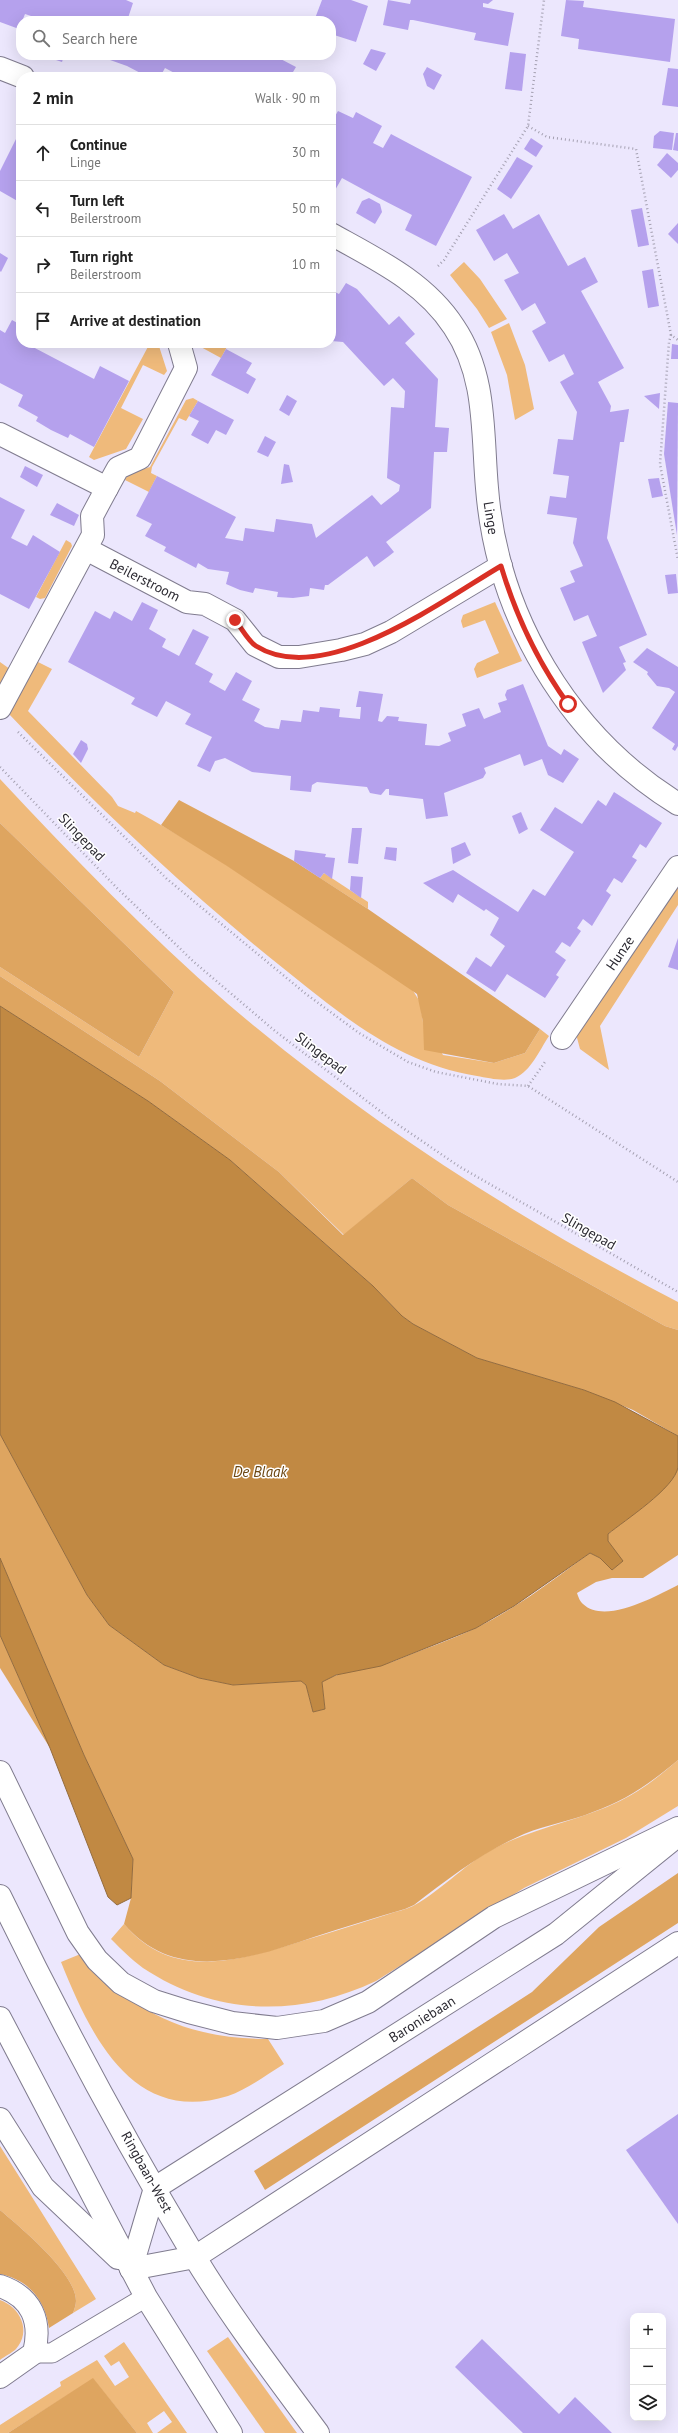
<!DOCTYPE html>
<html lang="en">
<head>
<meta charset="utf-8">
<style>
	:root { --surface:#fff; --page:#f6f6f6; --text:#222; --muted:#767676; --line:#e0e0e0 }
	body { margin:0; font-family:"PT Sans",sans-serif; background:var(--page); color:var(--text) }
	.controls { position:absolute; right:12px; bottom:12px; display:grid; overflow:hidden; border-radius:8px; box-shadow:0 4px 16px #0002 }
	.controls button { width:36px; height:36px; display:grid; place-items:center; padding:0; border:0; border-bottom:1px solid var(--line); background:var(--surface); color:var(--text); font:20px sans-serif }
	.stop { position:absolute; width:12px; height:12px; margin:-9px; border:3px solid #d93025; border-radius:50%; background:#fff }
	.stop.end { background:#d93025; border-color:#fff; box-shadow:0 1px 4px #0008 }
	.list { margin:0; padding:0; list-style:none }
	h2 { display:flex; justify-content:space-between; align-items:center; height:52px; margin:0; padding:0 16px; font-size:17px }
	h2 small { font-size:13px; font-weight:400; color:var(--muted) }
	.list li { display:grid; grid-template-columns:26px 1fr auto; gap:12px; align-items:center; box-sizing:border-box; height:56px; padding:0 16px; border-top:1px solid var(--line) }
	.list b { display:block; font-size:15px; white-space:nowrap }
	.list p { margin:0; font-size:13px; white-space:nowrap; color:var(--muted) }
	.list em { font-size:13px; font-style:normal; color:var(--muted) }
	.icon { flex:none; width:22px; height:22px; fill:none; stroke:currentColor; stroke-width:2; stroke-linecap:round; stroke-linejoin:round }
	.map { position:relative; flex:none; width:678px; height:2433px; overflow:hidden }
	.search { position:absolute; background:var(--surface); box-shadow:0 4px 16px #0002; left:16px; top:16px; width:320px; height:44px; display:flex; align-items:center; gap:10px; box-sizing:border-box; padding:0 14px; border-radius:16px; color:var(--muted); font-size:15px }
	.panel { position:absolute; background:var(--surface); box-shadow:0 4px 16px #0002; left:16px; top:72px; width:320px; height:276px; border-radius:16px }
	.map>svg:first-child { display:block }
</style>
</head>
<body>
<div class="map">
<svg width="678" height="2433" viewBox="0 0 678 2433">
	<rect width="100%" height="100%" fill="#ece7fd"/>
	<g fill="#efba7b">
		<path d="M464,262l16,17 27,40 -18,9 -12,-19 -27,-34z"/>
		<path d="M509,323l16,42 9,44 -19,11 -8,-45 -16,-43z"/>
		<path d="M150,343h8l9,28 -3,4 -21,-10 -22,43 22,11 -17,30 -32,11 -5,-3z"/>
		<path d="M198,343h31l-8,15 -22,-12z"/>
		<path d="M193,398l5,3 -12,20 -7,-3 -27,49 -1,6 6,3 -8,16 -24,-12 3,-6 22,-7 36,-67z"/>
		<path d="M66,540l5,3 1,3 -27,52 -5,1 -4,-2z"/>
		<path d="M495,602l27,59 -45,17 -3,-9 3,-6 22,-10 -14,-33 -22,8 -2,-7 2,-6z"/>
		<path d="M0,662l14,10 -14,22z"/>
		<path d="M38,662l14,7 -24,42 84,86 6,9 17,7 1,-2c96,52 184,119 276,178l8,13 3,20 20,33 51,8 31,-10 15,-24 9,7c-10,15 -18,35 -34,42 -10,4 -27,0 -38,-2 -84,-13 -145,-69 -209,-120 -93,-76 -178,-157 -260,-243z"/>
		<path d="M0,779c73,78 147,155 228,225 137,117 290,215 450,298v28l-13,-4 -217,-121 -36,-27 -68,57 -65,-63 -119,-91 -160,-105v-9l139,90 35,-65 -174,-169z"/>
		<path d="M324,873l44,29v7l-48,-31z"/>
		<path d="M678,878v27l-78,121 9,44 -29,-21 -4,-15z"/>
		<path d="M678,1760v46l-52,32 -102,50 -148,93c-78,37 -160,35 -233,-13 -11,-8 -22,-19 -32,-29l13,-15c54,64 128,31 195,12 24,-7 47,-15 70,-22 8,-3 16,-4 24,-8 31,-17 54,-45 86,-60 39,-19 82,-26 121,-45 21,-10 41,-26 58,-41z"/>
		<path d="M83,1953c17,16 35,35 54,50 38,27 85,36 131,36l16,25c-18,11 -36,25 -56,32 -96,30 -138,-62 -167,-134z"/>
		<path d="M0,2146l96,153 -23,14c1,-3 3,-8 3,-12 0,-28 -55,-73 -76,-91z"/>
		<path d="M0,2300c20,7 32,31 16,49 -4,4 -11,7 -16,11z"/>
		<path d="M228,2337l69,96h-32l-58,-82z"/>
		<path d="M124,2342l63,91h-30l15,-11 -8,-11 -17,12 6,10h-16l-44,-54 -85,54h-8v-8l61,-39 -1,-4 37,-22 18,26 14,-9 -10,-16 -8,5 -7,-10z"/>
	</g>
	<g fill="#dea560">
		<path d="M179,800l115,61 74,48 172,120 -15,24 -31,10 -70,-13 -1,-28 -6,-28 -190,-128 -66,-41z"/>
		<path d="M0,823l174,169 -35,65 -139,-90z"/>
		<path d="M0,976l160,105 119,91 64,63 69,-57 36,27 217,121 13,4v106l-45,-26 -49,-20 -107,-32 -64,-34 -11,-8 -29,-30 -143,-126 -82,-59 -148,-95z"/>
		<path d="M0,1434l87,161 22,30 55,40 35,13 34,7 68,-4 5,4 7,27 12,-3 -3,-27c23,-14 51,-12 75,-22 26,-11 54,-20 79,-32 41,-20 78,-49 114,-75l10,5 12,12 10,-9 -14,-20v-7c25,-21 54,-37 70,-66v87l-35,23h-31l-16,4 -19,11c1,3 3,9 6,11 22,21 73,-8 95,-19v175c-26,22 -53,41 -85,52 -22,9 -47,13 -69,22 -41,18 -75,44 -110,71l-9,4c-31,9 -61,18 -91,28 -64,22 -139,47 -190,-13l7,-26 2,-39 -49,-104 -84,-197z"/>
		<path d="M0,1635l50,113 -50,-80z"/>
		<path d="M678,1873v50l-413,267 -11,-19 278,-179 67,-65z"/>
		<path d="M0,2210c21,18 76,63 76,91 0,4 -2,9 -3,12l-24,15c-4,-28 -20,-48 -49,-54z"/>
		<path d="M93,2378l44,55h-129z"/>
	</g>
	<g fill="#c18943" stroke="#946c3e">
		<path d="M0,1006l148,95 82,59 143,126 29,30 11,8 64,34 107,32 31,12 63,34c0,10 0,21 0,31 -3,21 -53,53 -70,67v7l15,20 -11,9 -12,-12 -10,-5 -76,53 -38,22 -95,38 -45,9 -14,7 3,27 -12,3 -7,-27 -5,-4 -68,4 -34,-7 -35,-13 -55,-40 -22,-30 -87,-161z"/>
		<path d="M0,1558l84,197 49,104 -2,39 -14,7 -9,-8 -58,-149 -50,-113z"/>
	</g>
	<g fill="#b5a1ed">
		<path d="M0,0h126l7,3 -6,18h-81l-21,-7 -6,15 -19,-7z"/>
		<path d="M322,0h29l17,6 -12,36 -25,-8v-13h-17z"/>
		<path d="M388,0l22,4 1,-4h82l-5,4 -5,-1v4l31,6 -6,33 -34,-6 2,-7 -63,-13h-3l-2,10 -25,-5z"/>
		<path d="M566,0l18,1 -1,6 92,12 -5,43 -92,-13 1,-10 -18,-3z"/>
		<path d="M371,49l15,4 -10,18 -13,-7z"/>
		<path d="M510,52l16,2 -4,37 -17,-2z"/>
		<path d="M41,55h23l-2,7z"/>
		<path d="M96,55h177l23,12 -6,10h-108l-17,-9 -5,9h-12l-21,-11z"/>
		<path d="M427,67l15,8 -8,15 -7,-4 -4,-12z"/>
		<path d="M668,68l10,1v38l-16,-2z"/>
		<path d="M338,111l15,7 3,-6 26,14 -9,17 10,5 8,-14 81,43 -36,69 -31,-16 7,-15 -35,-18 -35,-19 -8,14 -3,-2v-67z"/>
		<path d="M660,131l14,2 -2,17 -19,-2 1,-12z"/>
		<path d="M676,133h2v18l-5,-1z"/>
		<path d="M17,137l4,2v64l-21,-12v-20z"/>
		<path d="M531,138l12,8 -7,11 -12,-8z"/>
		<path d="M667,153l11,10v7l-7,8 -14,-13z"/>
		<path d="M517,157l16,9 -22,33 -14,-10z"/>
		<path d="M369,198l11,6 2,8 -7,12 -19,-11 6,-12z"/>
		<path d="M642,208l7,37 -11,2 -7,-37z"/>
		<path d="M504,214l9,15 26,-15 29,52 17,-9 13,25 -17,9 43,77 -26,14 13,24 -1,6 19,-3 -5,33h-4l-13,96 40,97 -28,12 7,15 -3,1 3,7 -23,23 -21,-51 15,-6 -5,-11 -4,-10 -14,6 -14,-33 15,-6 -5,-11 13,-5 -10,-23 4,-25 -30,-4 3,-18 16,2 3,-22 -16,-2 5,-35 15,1 4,-28 -17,-30 14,-8 -10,-20 -15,8 -17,-31 14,-8 -11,-20 -13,8 -18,-31 15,-7 -12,-20 -13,8 -18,-31z"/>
		<path d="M678,223v21l-10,-10z"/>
		<path d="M0,253l8,5 -7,14 -1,-1z"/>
		<path d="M653,269l6,37 -11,2 -6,-37z"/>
		<path d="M346,283l11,6 32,36 10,-9 16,18 -10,9 33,36 -3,48 14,1 -2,24h-13l-3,56 -45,34 8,10 -5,4 -15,11 -7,-11 -39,29h-3l-1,5 -14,-2 -1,8 -16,2 -16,-1 1,-5 -23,-4 -2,5 -13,-3 -14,-6 3,-12 -21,-3 -10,-6 -2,5 -32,-17 2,-4 -21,-11 7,-12 -16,-8 21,-40 79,41 -11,21 18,3 2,-13 29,4 2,-13 36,5 4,14 56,-43 9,10 18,-14 1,-6 -13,-7 4,-71 13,1 1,-17 -12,-13 -9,8 -41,-44 -12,-1v-51l8,4z"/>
		<path d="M12,320l9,5v18h11l-1,3 63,33 6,-13 29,15 -35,66 -24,-13 -2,4 -17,-8 -15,-9 2,-4 -20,-11 5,-11 -23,-12v-53l5,3z"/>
		<path d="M34,343h11l-2,4z"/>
		<path d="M672,344l6,1v14h-7z"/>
		<path d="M226,349l26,14 -6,10 10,6 -8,15 -37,-19z"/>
		<path d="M660,393l-1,16 -15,-13z"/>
		<path d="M287,395l10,6 -8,15 -10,-6z"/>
		<path d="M198,401l36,19 -8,15 -10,-5 -8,14 -17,-9 8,-14 -10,-5z"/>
		<path d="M668,402l10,1 -1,132 -13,-81z"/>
		<path d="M265,436l11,6 -8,15 -11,-5z"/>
		<path d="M284,464l5,1 4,17 -12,2z"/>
		<path d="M25,466l18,9 -6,12 -17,-10z"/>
		<path d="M659,478l4,18 -11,2 -4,-19z"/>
		<path d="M0,497l25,13 -14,28 16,8 6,-11 27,17 -31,57 -29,-15z"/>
		<path d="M57,503l22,12 -5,11 -24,-11z"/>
		<path d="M676,574l2,19 -10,1 -3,-19z"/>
		<path d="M142,602l16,8 -9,19 17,10 -4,8 17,9 14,-27 16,8 -14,27 18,10 -4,8 16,9 11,-19 16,9 -10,19 18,9 -6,12 11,6 14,2 2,-9 20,2 2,-12 16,2 1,-5 20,2 -1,8 21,2 1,-12h-5l3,-16 24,3 -5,27 4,1 5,-6 12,1 -1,4 29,3 -2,21 14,1 12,-5 -3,-8 18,-7 -4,-12 17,-6 5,11 17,-7 -3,-9 9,-3 -2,-5 2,-5 16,-6 25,62 13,9 3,-6 15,10 -16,24 -15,-8 -6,-16 -18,7 -4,-12 -36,14 2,5 -3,5 -39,15 4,23 -22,3 -3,-20 -34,-4v-6h-3l-5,6 -11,-2 -3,-6 -50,-5 -5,3 -1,7 -21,-2 1,-14 -39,-4 -27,-14 -10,3 -5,11 -13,-6 15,-29 -27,-13 6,-10 -25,-13 -9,16 -26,-13 4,-6 -67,-36 27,-51 15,8 4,-8 18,10z"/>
		<path d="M647,648l31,19v79l-3,5 -3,-2 3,-5 -23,-16 23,-36 -6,-4 -12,-2 -10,-12 1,-2 -15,-10z"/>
		<path d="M81,740l6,4 1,5 -7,14 -8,-9z"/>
		<path d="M614,792l48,31 -16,25 -6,-4 -8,13 5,3 -15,23 -8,-5 -8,13 5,4 -19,31 -9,-7 -6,9 4,3 -11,16 -8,-5 -7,10 11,8 -10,15 3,2 -14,21 -38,-24 -12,18 -29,-19 10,-16 15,10 14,-21 -15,-11 9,-17 -13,-9 -2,2 -26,-17 -5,9 -30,-20 30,-13 65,42 15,-23 12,7 29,-44 -34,-22 15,-23 27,17 16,-24 8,6z"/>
		<path d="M521,812l7,17 -9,5 -7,-18z"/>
		<path d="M352,828h10l-4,36 -10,-1z"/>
		<path d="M465,842l6,13 -18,9 -2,-16z"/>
		<path d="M386,847l11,1 -1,13 -12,-2z"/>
		<path d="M295,850l31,4 -1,3 10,1 -3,21 -8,-6 -4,5 -26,-17z"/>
		<path d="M351,876l12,1 -2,21 -11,-8z"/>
		<path d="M678,938v32l-10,-3z"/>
		<path d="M678,2114v110l-52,-74z"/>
		<path d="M482,2339l77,75 16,-17 37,36h-89l-68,-66z"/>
	</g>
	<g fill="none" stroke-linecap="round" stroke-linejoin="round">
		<g stroke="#807c8f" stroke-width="21">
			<path id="service" d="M34,2353h18l94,-56"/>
		</g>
		<g stroke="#807c8f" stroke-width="24">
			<g id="minor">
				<path d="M0,68l23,9"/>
				<path d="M331,234c45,25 94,48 123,93 33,49 28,106 33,161 10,128 81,248 191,316"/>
				<path d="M0,434l107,54"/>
				<path d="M86,549l101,53 18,2 30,16 20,25 24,12h20l42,-7 24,-6 26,-12 110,-66"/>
				<path d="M0,708l93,-173 -1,-19 15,-28 11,-20 22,-10 46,-90 -7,-25"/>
				<path d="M562,1038l116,-171"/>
				<path d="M0,2286c32,11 42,35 34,67l-34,24"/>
			</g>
		</g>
		<g stroke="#807c8f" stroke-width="24">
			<g id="secondary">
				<path d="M0,1772l78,161 19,27 24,23 33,18 35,11 43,11 45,5 47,-7 44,-19 126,-85 184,-89"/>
				<path d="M0,1896c59,122 124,243 194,360 37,61 81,119 124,177"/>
				<path d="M0,2018l146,279 85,136"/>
				<path d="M0,2119l43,68 75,71"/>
				<path d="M155,2188l401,-254 115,-93"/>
				<path d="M131,2269l64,-12 483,-314"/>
				<path d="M131,2269l24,-81"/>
			</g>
		</g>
		<g stroke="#a5a1b2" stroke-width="2.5" stroke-dasharray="1 3" stroke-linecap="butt">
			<path d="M528,126l19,11 89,12 35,186 7,5"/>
			<path d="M438,266l6,-6 84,-134 16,-126"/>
			<path d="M671,335l-2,7 -9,122 18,96"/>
			<path d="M18,732l149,147 139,115 53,39 49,29 28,10 62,12 30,2 150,96"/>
			<path d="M0,767l117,121 77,74 81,69 122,93 63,43 218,125"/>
			<path d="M528,1086l17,-24"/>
		</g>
		<use href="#service" stroke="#fff" stroke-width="19"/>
		<use href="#minor" stroke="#fff" stroke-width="22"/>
		<use href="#secondary" stroke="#fff" stroke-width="22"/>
	</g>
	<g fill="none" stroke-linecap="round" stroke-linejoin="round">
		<path stroke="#d93025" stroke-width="5" d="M235,620c6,7 13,21 21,26 68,43 187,-46 245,-80 15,50 36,95 67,138"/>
	</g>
	<g text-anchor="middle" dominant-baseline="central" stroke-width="3" stroke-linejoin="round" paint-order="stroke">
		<g font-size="14" fill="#2c2a32" stroke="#fff">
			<text transform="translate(491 518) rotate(81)">Linge</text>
			<text transform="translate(145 580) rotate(27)">Beilerstroom</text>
			<text transform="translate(82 837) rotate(46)">Slingepad</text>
			<text transform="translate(620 953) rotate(-56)">Hunze</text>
			<text transform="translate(321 1053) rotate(37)">Slingepad</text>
			<text transform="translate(589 1231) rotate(30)">Slingepad</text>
			<text transform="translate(422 2019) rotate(-32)">Baroniebaan</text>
			<text transform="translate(147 2172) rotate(61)">Ringbaan-West</text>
		</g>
		<g font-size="15" font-style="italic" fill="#6d4712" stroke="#fff">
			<text x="260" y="1471">De Blaak</text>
		</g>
	</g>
</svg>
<div class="controls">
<button>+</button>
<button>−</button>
<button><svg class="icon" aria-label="layers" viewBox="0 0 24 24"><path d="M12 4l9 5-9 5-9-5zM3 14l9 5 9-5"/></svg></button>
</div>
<div class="stop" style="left:568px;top:704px"></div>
<div class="stop end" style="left:235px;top:620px"></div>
<div class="search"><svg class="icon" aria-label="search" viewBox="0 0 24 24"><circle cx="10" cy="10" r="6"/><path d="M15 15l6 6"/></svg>Search here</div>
<section class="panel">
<h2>2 min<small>Walk · 90 m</small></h2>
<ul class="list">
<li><svg class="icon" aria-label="ahead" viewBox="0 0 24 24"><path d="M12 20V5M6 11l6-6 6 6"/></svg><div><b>Continue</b><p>Linge</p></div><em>30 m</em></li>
<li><svg class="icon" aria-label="left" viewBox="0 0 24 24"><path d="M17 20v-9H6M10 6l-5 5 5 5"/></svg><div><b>Turn left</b><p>Beilerstroom</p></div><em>50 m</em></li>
<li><svg class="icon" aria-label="right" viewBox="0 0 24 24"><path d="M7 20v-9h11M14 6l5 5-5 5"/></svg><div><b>Turn right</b><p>Beilerstroom</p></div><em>10 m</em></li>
<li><svg class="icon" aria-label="arrive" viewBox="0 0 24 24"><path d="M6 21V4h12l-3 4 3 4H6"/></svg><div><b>Arrive at destination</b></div></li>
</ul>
</section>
</div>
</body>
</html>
